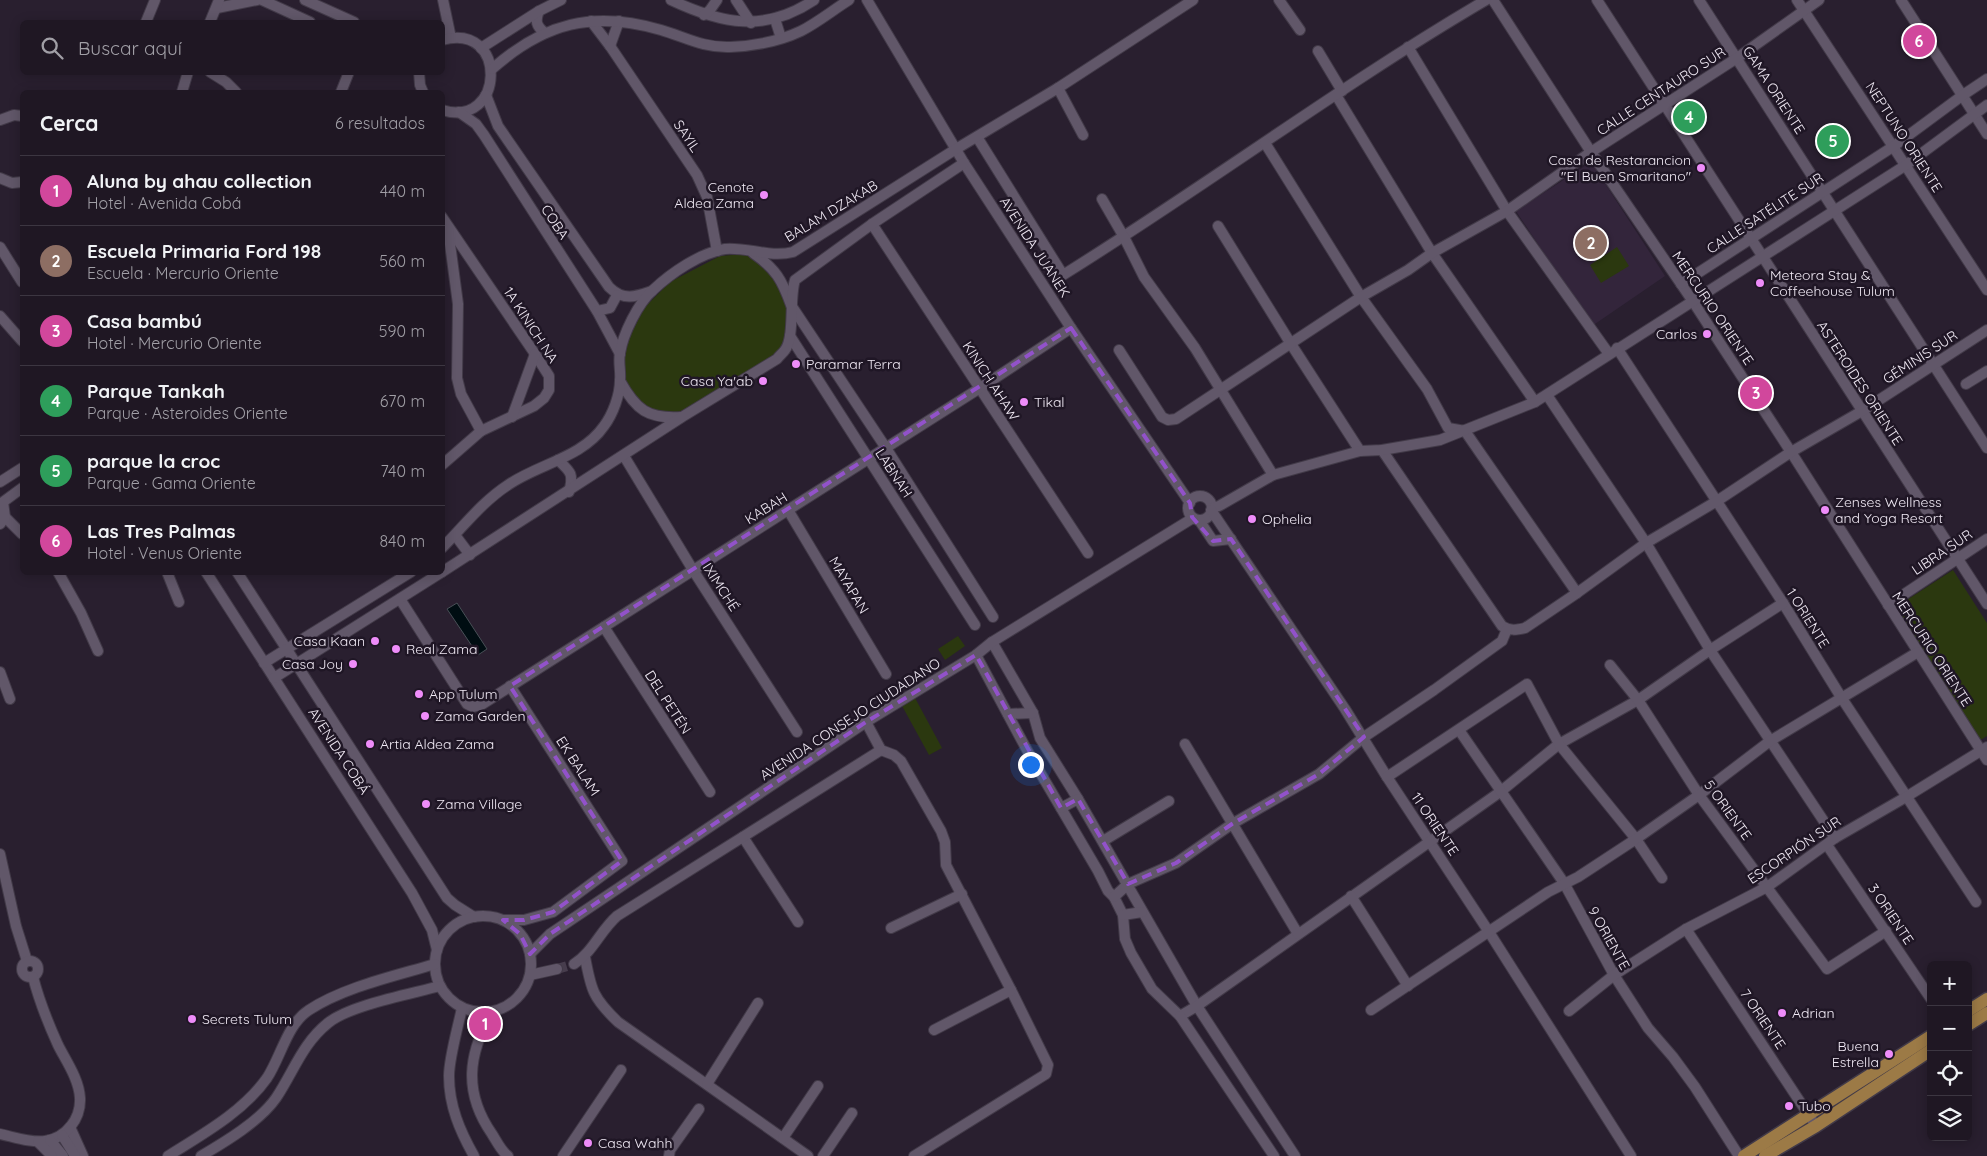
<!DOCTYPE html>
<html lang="es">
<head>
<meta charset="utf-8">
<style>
	:root { --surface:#1f1723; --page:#2c2430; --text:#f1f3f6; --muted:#a19fa6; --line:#3c3641; --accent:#ea580c }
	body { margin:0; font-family:Quicksand,sans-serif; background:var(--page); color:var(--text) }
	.controls { position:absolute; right:15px; bottom:15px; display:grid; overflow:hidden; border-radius:8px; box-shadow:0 2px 12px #0003 }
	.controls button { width:45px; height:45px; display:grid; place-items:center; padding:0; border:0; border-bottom:1px solid var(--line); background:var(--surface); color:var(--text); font:25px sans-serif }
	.you { position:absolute; left:1030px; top:764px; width:18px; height:18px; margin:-12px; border:4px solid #fff; border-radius:50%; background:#1a73e8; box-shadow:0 0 0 8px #1a73e833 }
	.badge { display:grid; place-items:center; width:32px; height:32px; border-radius:50%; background:var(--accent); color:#fff; font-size:16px; font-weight:700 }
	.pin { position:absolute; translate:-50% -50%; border:2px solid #fff; box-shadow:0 1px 5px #0006 }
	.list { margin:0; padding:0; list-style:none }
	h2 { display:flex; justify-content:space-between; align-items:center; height:65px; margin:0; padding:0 20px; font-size:21px }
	h2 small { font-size:16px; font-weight:400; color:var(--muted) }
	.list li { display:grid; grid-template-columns:32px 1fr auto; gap:15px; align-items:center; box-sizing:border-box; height:70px; padding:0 20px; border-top:1px solid var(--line) }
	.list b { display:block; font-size:19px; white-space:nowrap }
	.list p { margin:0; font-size:16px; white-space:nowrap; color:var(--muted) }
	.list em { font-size:16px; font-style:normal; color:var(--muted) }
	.icon { flex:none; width:28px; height:28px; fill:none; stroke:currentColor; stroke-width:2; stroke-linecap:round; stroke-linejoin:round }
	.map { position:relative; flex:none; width:1987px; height:1156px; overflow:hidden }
	.search { position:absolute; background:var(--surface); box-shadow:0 2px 12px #0003; left:20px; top:20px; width:425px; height:55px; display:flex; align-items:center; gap:12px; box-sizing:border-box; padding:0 18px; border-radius:8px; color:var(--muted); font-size:19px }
	.panel { position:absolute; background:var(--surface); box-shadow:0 2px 12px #0003; left:20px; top:90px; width:425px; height:485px; border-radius:8px }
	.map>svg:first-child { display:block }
</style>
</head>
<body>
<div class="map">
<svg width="1987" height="1156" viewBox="0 0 1987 1156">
	<rect width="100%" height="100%" fill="#291f2f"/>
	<path fill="#33253b" d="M1591,162l74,114 -73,50 -76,-115z"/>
	<g fill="#2b380f">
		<path d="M1617,247l12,19 -28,17 -11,-18z"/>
		<path d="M745,254c43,28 48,46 38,95l-102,65 -39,-6 -18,-26 -2,-29 22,-45 26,-26 50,-26z"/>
		<path d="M1953,570l34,53v113l-8,5 -86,-132z"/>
		<path d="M958,636l7,10 -20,14 -7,-11z"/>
		<path d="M914,696l28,52 -13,7 -28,-51z"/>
	</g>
	<path fill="#000d12" stroke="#484f56" d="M457,603l30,46 -9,6 -31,-46z"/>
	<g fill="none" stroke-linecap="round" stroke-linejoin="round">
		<path stroke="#473d4d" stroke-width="10" stroke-dasharray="10 5" stroke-linecap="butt" d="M557,969l17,-5"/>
		<g stroke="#423a48" stroke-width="12">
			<g id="minor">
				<path d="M262,0l48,22"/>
				<path d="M305,0l49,22"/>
				<path d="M443,0l8,38"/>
				<path d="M671,0c51,24 94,33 143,0"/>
				<path d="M736,0l15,23"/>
				<path d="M867,0l97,163 107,165 119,175"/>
				<path d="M1279,0l21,30"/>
				<path d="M1493,0l98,152 101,148 99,152 196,308"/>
				<path d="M1597,0l390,604"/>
				<path d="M1699,0l288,448"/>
				<path d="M1797,0l190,290"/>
				<path d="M1901,0l86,134"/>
				<path d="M217,8l40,-8"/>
				<path d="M539,11c-4,10 -3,15 6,22"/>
				<path d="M704,15l6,-5 7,-10"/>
				<path d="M775,19l6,19"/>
				<path d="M591,21l19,25 87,129 10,22 10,54"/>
				<path d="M146,22l9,-22"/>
				<path d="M210,22l9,-22"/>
				<path d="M442,40c67,-19 63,90 0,70"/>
				<path d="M610,46l9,-25"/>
				<path d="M1408,47l99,164 102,143"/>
				<path d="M481,48l58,-37 22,-11"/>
				<path d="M1318,51l24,40"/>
				<path d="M492,69c52,-46 101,-59 169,-39 24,7 42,18 69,17 23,-1 50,-6 71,-16 16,-8 32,-21 48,-31"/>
				<path d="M210,72l16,10 10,10"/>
				<path d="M419,72l1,13 3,7"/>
				<path d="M182,92l6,-20"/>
				<path d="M341,92l8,-20"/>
				<path d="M486,95l12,31 111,161c14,14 26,10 43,4"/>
				<path d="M1336,95l96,158 103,149"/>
				<path d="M459,112l17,12 8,11 113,176 23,43"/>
				<path d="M0,120l14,-5 8,1"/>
				<path d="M1083,135l-25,-47 135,-88"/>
				<path d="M977,137l86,138c143,-89 278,-190 423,-275"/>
				<path d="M1265,143l96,154 66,92 21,39 17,3 112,162"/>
				<path d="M0,178l12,5 10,-1"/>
				<path d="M1102,199l22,38 20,40 51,71 78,127"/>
				<path d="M442,217l93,137 14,22v14l-5,8 -10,8 -53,25 -39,34"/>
				<path d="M872,224l216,329"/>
				<path d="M1218,226l73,118 69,107"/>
				<path d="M448,229l10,75 -1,74 4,16 20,37"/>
				<path d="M0,247l22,35"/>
				<path d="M753,253c23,16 29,27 38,52l95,143 107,169"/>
				<path d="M1681,284l213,-138 69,-51 24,-16"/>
				<path d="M597,311l13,-3 7,-13"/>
				<path d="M0,316l22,25"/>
				<path d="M790,336l185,289"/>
				<path d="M1617,348l166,255 58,94 135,205"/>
				<path d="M1119,350l43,67 6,3 8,-1 185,-122 47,-27 24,-17 75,-42 84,-59 146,-94 82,-58"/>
				<path d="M620,381c16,29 28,38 61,36"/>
				<path d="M1966,384l21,-13"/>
				<path d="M1547,395l99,148 64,107 125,188"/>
				<path d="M512,417l23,-63"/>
				<path d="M1382,450l120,176c8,5 14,4 23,2l52,-35 69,-50 71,-42 74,-49 71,-41 125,-81"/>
				<path d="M624,456l69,114 104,162"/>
				<path d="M558,460c13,12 16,14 11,32"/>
				<path d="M0,482l22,-14"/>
				<circle cx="1200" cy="508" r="12"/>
				<path d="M1212,508l7,-2 54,-31 87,-24 22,-1 58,-10 95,-38 371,-237 81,-60"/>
				<path d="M788,510l98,164"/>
				<path d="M1211,510l134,199 42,68 102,155 142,224"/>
				<path d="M5,517l17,17"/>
				<path d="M1199,520l14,21 18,-2"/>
				<path d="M0,524l5,-7 -2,-15 19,-14"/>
				<path d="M455,535l15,20"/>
				<path d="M442,548c22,-22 40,-46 66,-63 30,-21 74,-27 96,-59 9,-12 16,-31 16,-46 1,-9 -2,-18 0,-27 3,-19 18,-50 33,-63 18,-17 47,-37 72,-41 23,-2 45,9 68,3l163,-103 102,-61"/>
				<path d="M58,572l23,41 17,38"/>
				<path d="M167,572l12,30"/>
				<path d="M206,572l206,321 20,37 5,20"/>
				<path d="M237,572l210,326 8,7 19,12"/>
				<path d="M442,572l240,-155 95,-58c2,-3 6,-6 8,-9 10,-13 4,-52 10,-70l77,-56 92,-61"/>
				<path d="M400,599l67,105 6,3 8,-2 499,-317 91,-60"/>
				<path d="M1888,605l99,-66"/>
				<path d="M604,627l106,165"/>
				<path d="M992,642l41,71 7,25 38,61 119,207 98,150"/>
				<path d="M976,655l52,97 70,119 10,20 6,6 9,18 2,24 6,14 21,36 28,27 17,-10 303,-214 59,-48 79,-44 72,-50 73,-47"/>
				<path d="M264,663l147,-91"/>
				<path d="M1610,665l28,35 61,95 128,174 59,-38"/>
				<path d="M0,672l10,27"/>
				<path d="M274,678l168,-106"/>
				<path d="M1008,714l25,-1"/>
				<path d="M866,722l15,28 13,5 7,6 40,70 4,11 1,23 65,125 37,75 -2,9 -132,82"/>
				<path d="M1459,730l105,153 50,92 34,53 25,29 22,30 44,69"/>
				<path d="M1185,744l113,190"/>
				<path d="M1387,777l140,-93 32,60 77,95 26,39"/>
				<path d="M1061,808l17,-9"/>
				<path d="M743,837l55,85"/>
				<path d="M1103,841l66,-40"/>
				<path d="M1827,845l104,154"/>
				<path d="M0,854l16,72 11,35"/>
				<path d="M1351,896l57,90"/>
				<path d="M1114,897l14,-13 48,-21 56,-39 87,-50 45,-37 70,-47 68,-49 5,-12"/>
				<path d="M1123,915l19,-3"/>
				<circle cx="483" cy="964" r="48"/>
				<path d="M503,920h21l29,-8 69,-51 -112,-175"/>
				<path d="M891,928l71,-34"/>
				<path d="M1686,929l126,191"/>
				<path d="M530,954l20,-20 316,-212 110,-67 16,-13 201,-124"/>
				<path d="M585,957c6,33 8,41 33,65l190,134"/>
				<circle cx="30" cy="969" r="8"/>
				<path d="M574,964c19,-12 26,-33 43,-48l264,-166"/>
				<path d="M530,975l27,-6"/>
				<path d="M462,1008c-4,19 -13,50 -13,68 0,30 11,55 25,80"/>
				<path d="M1371,1010l177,-118 30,-15 58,-38 63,-44 71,-54 148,-89"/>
				<path d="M1569,1011l45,-36 72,-46 81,-42 68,-49 71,-41 81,-50"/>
				<path d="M492,1012c-24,42 -29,80 0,122 5,8 9,17 16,22"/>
				<path d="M1180,1016l94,140"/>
				<path d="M934,1030l77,-40"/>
				<path d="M707,1084l51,-81"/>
				<path d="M70,1127l13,29"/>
				<path d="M0,1134c14,3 31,9 45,7 21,-3 36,-22 35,-43 -1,-19 -14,-37 -22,-53 -10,-22 -19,-45 -25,-68"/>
				<path d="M62,1135l13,21"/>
				<path d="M783,1138l35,-52"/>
				<path d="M50,1140l13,16"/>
				<path d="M38,1142l14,14"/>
				<path d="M168,1156c35,-22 75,-44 99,-78 14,-21 20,-54 42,-68 35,-23 86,-34 126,-46"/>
				<path d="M201,1156c24,-14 59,-35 75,-58 18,-27 26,-54 52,-75 22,-18 83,-29 112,-37"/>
				<path d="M563,1156l58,-86"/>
				<path d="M669,1156l1,-6 29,-41"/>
				<path d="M823,1156l29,-43"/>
			</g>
		</g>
		<g stroke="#423a48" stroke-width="15">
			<g id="major">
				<path d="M1968,1011l19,-12"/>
				<path d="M1968,1025l19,-12"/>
				<path d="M1744,1156l187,-120"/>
				<path d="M1765,1156l51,-30 115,-76"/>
			</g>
		</g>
		<use href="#minor" stroke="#615769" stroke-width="10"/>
		<use href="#major" stroke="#9c7a46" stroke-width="12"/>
	</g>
	<path fill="none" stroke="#9252ca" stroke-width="4" stroke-dasharray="10 6" stroke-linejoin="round" d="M1071,328l119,175 2,14 21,24 18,-2 133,198 -45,37 -87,50 -56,39 -48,21 -50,-85 -17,9 -85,-153 -110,67 -316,212 -20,20 -10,-20 -17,-14h21l29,-8 69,-51 -112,-175z"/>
	<g fill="#ee8cf9" stroke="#1f1625" stroke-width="2">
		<circle cx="1701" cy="168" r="5"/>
		<circle cx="764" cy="195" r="5"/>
		<circle cx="1760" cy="283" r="5"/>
		<circle cx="1707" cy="334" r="5"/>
		<circle cx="796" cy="364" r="5"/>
		<circle cx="763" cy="381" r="5"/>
		<circle cx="1024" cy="402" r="5"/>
		<circle cx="1825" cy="510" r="5"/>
		<circle cx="1252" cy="519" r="5"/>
		<circle cx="375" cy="641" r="5"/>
		<circle cx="396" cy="649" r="5"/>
		<circle cx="353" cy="664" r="5"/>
		<circle cx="419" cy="694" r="5"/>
		<circle cx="425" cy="716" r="5"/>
		<circle cx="370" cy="744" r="5"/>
		<circle cx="426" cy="804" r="5"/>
		<circle cx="1782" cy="1013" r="5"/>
		<circle cx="192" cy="1019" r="5"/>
		<circle cx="1889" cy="1054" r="5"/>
		<circle cx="1789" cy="1106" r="5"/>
		<circle cx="588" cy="1143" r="5"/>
	</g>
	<g text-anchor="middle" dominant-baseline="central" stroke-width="5" stroke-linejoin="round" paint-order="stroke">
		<g font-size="14" fill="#f0e9f4" stroke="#1f1625">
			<text transform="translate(1774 90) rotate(57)">GAMA ORIENTE</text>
			<text transform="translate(1661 91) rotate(-33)">CALLE CENTAURO SUR</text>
			<text transform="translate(687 136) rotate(56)">SAYIL</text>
			<text transform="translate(1904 137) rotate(57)">NEPTUNO ORIENTE</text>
			<text transform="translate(831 211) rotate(-31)">BALAM DZAKAB</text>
			<text transform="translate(1765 213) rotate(-33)">CALLE SATÉLITE SUR</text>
			<text transform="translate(555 222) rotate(57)">COBA</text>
			<text transform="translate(1035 247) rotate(57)">AVENIDA JUANEK</text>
			<text transform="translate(1713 308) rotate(56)">MERCURIO ORIENTE</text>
			<text transform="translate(531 325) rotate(57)">1A KINICH NA</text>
			<text transform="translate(1920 357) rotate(-33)">GÉMINIS SUR</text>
			<text transform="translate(991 381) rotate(57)">KINICH AHAW</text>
			<text transform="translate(1860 383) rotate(57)">ASTEROIDES ORIENTE</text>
			<text transform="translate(894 473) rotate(57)">LABNAH</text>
			<text transform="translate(766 508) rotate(-32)">KABAH</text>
			<text transform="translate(1942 552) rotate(-34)">LIBRA SUR</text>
			<text transform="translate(849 585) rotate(59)">MAYAPAN</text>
			<text transform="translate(721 587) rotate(57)">IXIMCHÉ</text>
			<text transform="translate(1808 618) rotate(58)">1 ORIENTE</text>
			<text transform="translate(1932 649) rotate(57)">MERCURIO ORIENTE</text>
			<text transform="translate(668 702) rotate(57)">DEL PETÉN</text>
			<text transform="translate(850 719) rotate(-33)">AVENIDA CONSEJO CIUDADANO</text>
			<text transform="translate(339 751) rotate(57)">AVENIDA COBÁ</text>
			<text transform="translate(578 766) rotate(57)">EK BALAM</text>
			<text transform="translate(1728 810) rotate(54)">5 ORIENTE</text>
			<text transform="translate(1435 824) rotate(56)">11 ORIENTE</text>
			<text transform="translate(1794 850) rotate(-34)">ESCORPIÓN SUR</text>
			<text transform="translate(1891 914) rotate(56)">3 ORIENTE</text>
			<text transform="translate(1609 938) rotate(61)">9 ORIENTE</text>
			<text transform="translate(1763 1019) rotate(56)">7 ORIENTE</text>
		</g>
		<g font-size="14" fill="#f0e9f4" stroke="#1f1625" text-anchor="start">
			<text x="1691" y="160" text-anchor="end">Casa de Restarancion<tspan x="1691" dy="16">"El Buen Smaritano"</tspan></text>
			<text x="754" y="187" text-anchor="end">Cenote<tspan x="754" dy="16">Aldea Zama</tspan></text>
			<text x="1770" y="275">Meteora Stay &amp;<tspan x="1770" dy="16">Coffeehouse Tulum</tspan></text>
			<text x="1697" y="334" text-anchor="end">Carlos</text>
			<text x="806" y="364">Paramar Terra</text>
			<text x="753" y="381" text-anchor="end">Casa Ya'ab</text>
			<text x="1034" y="402">Tikal</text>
			<text x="1835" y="502">Zenses Wellness<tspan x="1835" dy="16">and Yoga Resort</tspan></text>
			<text x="1262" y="519">Ophelia</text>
			<text x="365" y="641" text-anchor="end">Casa Kaan</text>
			<text x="406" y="649">Real Zama</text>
			<text x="343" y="664" text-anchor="end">Casa Joy</text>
			<text x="429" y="694">App Tulum</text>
			<text x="435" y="716">Zama Garden</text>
			<text x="380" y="744">Artia Aldea Zama</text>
			<text x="436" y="804">Zama Village</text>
			<text x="1792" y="1013">Adrian</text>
			<text x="202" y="1019">Secrets Tulum</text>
			<text x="1879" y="1046" text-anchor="end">Buena<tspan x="1879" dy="16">Estrella</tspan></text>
			<text x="1799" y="1106">Tubo</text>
			<text x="598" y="1143">Casa Wahh</text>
		</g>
	</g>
</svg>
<div class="controls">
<button>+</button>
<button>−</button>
<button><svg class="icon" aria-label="locate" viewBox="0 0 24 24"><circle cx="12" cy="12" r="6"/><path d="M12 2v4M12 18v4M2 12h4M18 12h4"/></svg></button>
<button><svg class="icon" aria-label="layers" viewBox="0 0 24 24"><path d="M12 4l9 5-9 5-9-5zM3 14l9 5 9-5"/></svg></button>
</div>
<div class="you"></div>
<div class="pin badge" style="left:485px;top:1024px;background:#d1479c">1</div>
<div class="pin badge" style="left:1591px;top:243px;background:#8d6e63">2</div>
<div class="pin badge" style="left:1756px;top:393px;background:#d1479c">3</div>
<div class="pin badge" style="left:1689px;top:117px;background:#2e9e5b">4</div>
<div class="pin badge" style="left:1833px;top:141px;background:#2e9e5b">5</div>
<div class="pin badge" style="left:1919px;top:41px;background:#d1479c">6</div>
<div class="search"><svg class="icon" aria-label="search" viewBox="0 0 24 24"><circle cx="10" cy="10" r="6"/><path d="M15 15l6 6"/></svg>Buscar aquí</div>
<section class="panel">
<h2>Cerca<small>6 resultados</small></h2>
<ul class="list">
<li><span class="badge" style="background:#d1479c">1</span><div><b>Aluna by ahau collection</b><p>Hotel · Avenida Cobá</p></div><em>440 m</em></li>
<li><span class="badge" style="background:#8d6e63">2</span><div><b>Escuela Primaria Ford 198</b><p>Escuela · Mercurio Oriente</p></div><em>560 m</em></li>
<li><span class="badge" style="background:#d1479c">3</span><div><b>Casa bambú</b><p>Hotel · Mercurio Oriente</p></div><em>590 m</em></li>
<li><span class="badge" style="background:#2e9e5b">4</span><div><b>Parque Tankah</b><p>Parque · Asteroides Oriente</p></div><em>670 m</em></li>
<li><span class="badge" style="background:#2e9e5b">5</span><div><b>parque la croc</b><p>Parque · Gama Oriente</p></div><em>740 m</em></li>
<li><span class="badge" style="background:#d1479c">6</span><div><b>Las Tres Palmas</b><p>Hotel · Venus Oriente</p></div><em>840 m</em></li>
</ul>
</section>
</div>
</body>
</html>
